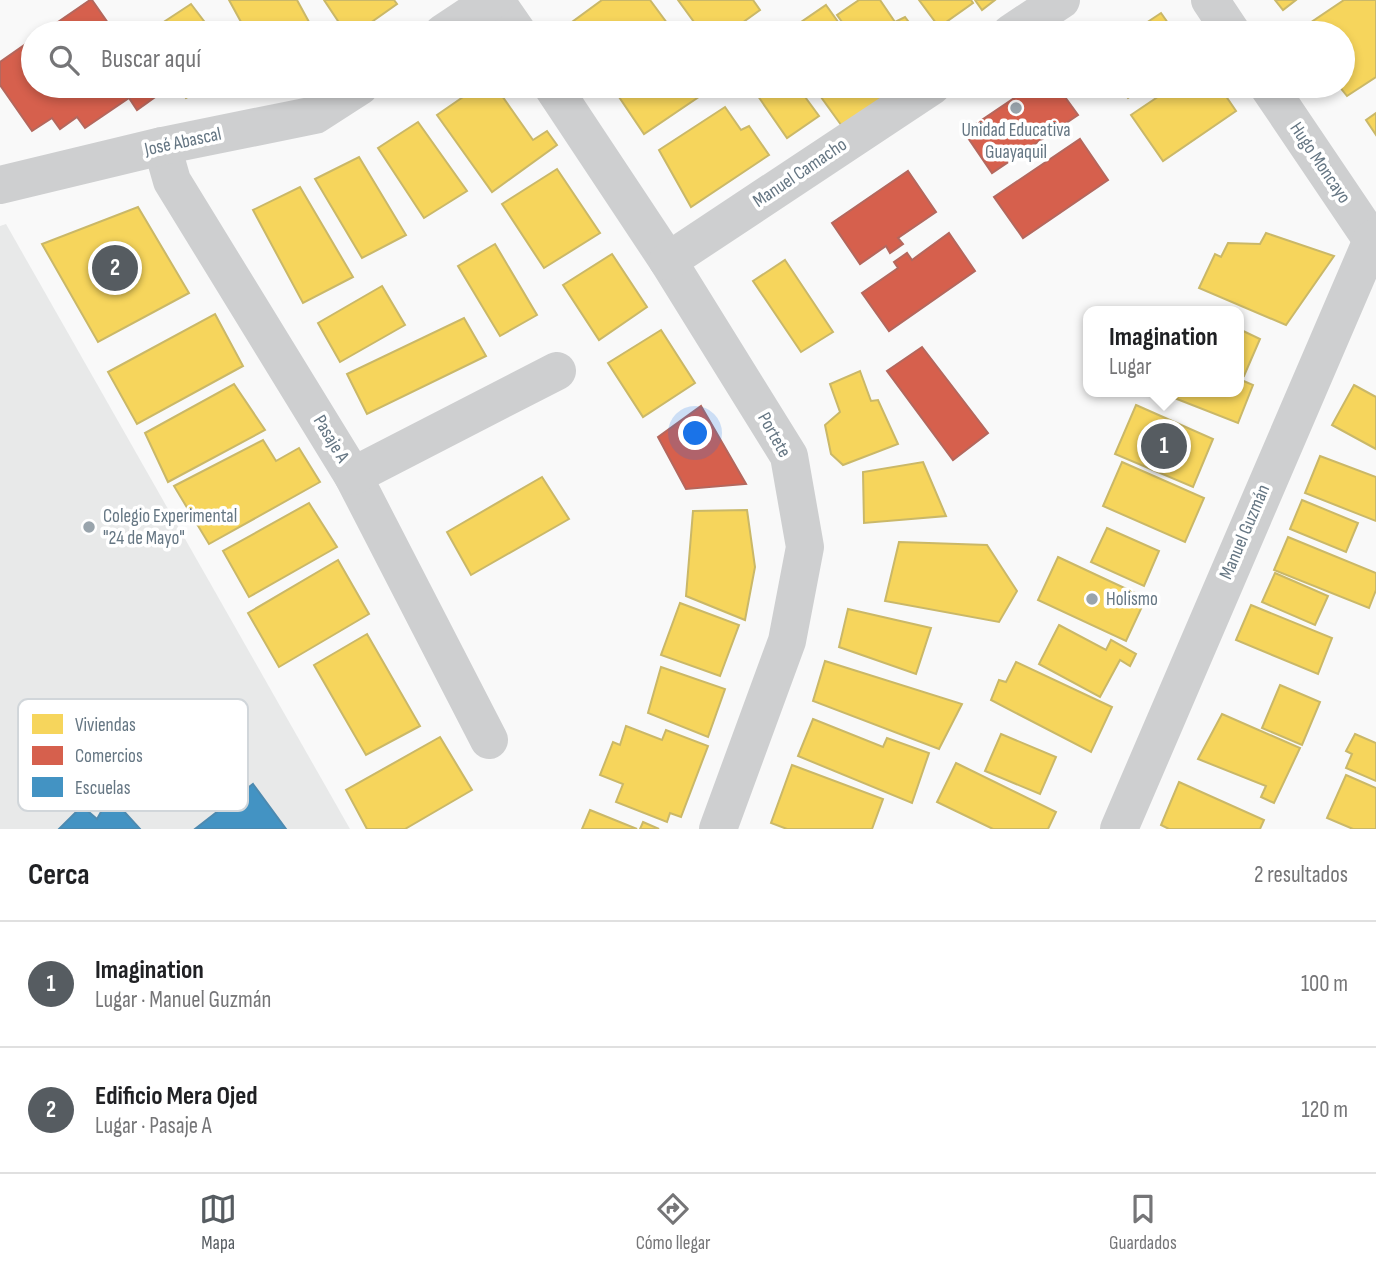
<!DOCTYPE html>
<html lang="es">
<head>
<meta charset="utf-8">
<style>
	:root { --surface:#fff; --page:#f6f6f6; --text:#202124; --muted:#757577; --line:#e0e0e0; --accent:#565c61 }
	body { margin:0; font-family:"Sofia Sans Condensed",sans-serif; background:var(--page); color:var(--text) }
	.you { position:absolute; left:696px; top:434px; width:24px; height:24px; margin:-18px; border:5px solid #fff; border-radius:50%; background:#1a73e8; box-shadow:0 0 0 10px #1a73e833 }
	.badge { display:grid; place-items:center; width:46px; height:46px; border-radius:50%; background:var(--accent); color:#fff; font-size:23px; font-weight:700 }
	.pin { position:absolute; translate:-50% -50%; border:4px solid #fff; box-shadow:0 2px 7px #0006 }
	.popup { position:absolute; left:1083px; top:306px; width:161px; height:91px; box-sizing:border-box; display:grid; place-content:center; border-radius:14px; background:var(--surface); filter:drop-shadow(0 2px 5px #0005); font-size:23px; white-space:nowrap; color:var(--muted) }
	.popup b { font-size:26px; color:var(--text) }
	.popup::after { content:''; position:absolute; left:50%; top:100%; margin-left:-14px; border:14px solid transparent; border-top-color:var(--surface) }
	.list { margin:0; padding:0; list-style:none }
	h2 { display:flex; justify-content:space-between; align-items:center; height:91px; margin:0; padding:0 28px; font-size:30px }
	h2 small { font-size:23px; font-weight:400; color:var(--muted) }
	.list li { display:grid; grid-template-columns:46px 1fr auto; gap:21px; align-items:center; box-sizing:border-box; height:126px; padding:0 28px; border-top:2px solid var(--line) }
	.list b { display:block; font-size:26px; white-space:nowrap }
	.list p { margin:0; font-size:23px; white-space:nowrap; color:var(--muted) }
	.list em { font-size:23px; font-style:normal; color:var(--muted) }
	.icon { flex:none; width:38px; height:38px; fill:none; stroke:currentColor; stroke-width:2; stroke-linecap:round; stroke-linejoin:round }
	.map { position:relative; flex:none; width:1376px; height:829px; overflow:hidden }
	.search { position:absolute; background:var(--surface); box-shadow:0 4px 10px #0003; left:21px; right:21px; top:21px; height:77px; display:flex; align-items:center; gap:18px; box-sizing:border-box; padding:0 24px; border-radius:38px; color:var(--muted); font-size:26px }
	.sheet { height:343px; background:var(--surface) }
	nav { display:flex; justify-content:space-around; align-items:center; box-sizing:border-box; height:98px; border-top:2px solid var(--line); background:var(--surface); font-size:19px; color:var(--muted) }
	nav a { display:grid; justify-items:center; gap:4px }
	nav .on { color:var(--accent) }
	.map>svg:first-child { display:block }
</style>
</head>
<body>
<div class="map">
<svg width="1376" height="829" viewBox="0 0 1376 829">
	<rect width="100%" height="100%" fill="#f9f9f9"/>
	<path fill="#e8e9e9" d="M6,224l344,605h-350v-603z"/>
	<g fill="#f6d55c" stroke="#cab868" stroke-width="2">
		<path d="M229,0h68l18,33h-68z"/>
		<path d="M324,0h70l3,4 -41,29h-10z"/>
		<path d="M602,0h48l20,27 -8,6h-82l-8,-11z"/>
		<path d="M678,0h75l7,10 -32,23h-26z"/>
		<path d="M859,0h21l15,22 10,-5 12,16h-67l-13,-18z"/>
		<path d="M919,0h52l2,3 -34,24z"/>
		<path d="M975,0h20l-13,10z"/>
		<path d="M1275,0h21l-13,10z"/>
		<path d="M1344,0h32v77l-29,19 -8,-10h4v-53h-39l-3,-4z"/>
		<path d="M191,4l22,29h-66z"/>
		<path d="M826,5l20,28h-61z"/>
		<path d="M1161,13l14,20h-44z"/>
		<path d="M178,86h30l-22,12z"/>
		<path d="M479,86h16l38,54 14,-9 10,14 -65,47 -55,-77z"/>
		<path d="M623,86h83l3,4 -65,44 -29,-43z"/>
		<path d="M751,86h46l22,30 -32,22z"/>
		<path d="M813,86h60l11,16 -40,27z"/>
		<path d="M1119,86h27l-18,12z"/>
		<path d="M1174,86h45l17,25 -73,50 -32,-46z"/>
		<path d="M725,107l16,23 8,-4 20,29 -78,52 -32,-57z"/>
		<path d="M1376,113v22l-10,-15z"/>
		<path d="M418,122l49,69 -43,27 -46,-70z"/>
		<path d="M359,157l47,78 -44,23 -47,-79z"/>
		<path d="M557,169l43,64 -56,35 -42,-64z"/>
		<path d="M300,187l53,90 -50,26 -50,-93z"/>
		<path d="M138,207l51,86 -91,49 -56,-98z"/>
		<path d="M1266,233l68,23 -48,69 -87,-37 16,-34 6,3 7,-14 32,1z"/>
		<path d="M495,244l42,71 -37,21 -42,-70z"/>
		<path d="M612,254l35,53 -48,33 -36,-55z"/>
		<path d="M785,260l48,72 -32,20 -48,-71z"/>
		<path d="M382,286l23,39 -65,37 -22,-39z"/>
		<path d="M215,314l28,52 -106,58 -29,-52z"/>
		<path d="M464,318l22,38 -119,58 -20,-40z"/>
		<path d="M1239,329l21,10 -16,37 -5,-2z"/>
		<path d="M661,330l34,53 -52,34 -35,-54z"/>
		<path d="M860,371l11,30 7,-1 20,44 -55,21 -12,-11 -6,-29 15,-13 -10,-28z"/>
		<path d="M1239,379l14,6 -15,38 -79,-31h80z"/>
		<path d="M234,384l31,46 -97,52 -23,-49z"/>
		<path d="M1354,385l22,12v52l-44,-24z"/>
		<path d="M1136,405l77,34 -20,48 -78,-33z"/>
		<path d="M263,440l13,21 23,-13 21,34 -111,62 -35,-58z"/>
		<path d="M1320,456l56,21v44l-71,-28z"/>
		<path d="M923,462l23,54 -82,7 -1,-51z"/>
		<path d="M1122,462l82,36 -19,44 -82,-36z"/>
		<path d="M542,477l27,42 -98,56 -24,-43z"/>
		<path d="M1302,500l56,23 -12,29 -56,-23z"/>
		<path d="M309,503l28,44 -88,50 -26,-46z"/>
		<path d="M747,510l8,57 -10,53 -59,-24 7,-85z"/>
		<path d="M1107,528l52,23 -15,35 -53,-24z"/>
		<path d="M1288,537l88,36v17l-7,18 -95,-38z"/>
		<path d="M899,542l88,3 30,46 -18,31 -114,-21z"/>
		<path d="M1058,557l88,41 -20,43 -88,-41z"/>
		<path d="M338,560l31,54 -90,53 -31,-54z"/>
		<path d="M1275,573l53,23 -13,29 -53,-23z"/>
		<path d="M680,603l59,22 -19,51 -59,-21z"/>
		<path d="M1251,605l81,33 -14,36 -82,-34z"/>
		<path d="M848,609l83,19 -15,46 -77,-27z"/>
		<path d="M1059,625l47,25 5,-10 25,14 -6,12 -10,-6 -20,37 -61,-33z"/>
		<path d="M367,634l53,92 -54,29 -52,-90z"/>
		<path d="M825,661l137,43 -23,45 -126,-48z"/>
		<path d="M1016,662l96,45 -21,45 -100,-52 8,-20 7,2z"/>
		<path d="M661,667l64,22 -17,48 -60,-24z"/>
		<path d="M1280,685l40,17 -18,43 -40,-17z"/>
		<path d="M1222,714l78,34 -26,55 -13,-6 5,-11 -68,-27z"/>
		<path d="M813,719l70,28 4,-9 42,15 -17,50 -114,-47z"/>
		<path d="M626,726l36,14 4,-10 42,16 -27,71 -11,-4 -3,9 -51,-20 7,-18 -23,-9 13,-33 7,3z"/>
		<path d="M1001,734l55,23 -16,37 -55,-23z"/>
		<path d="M1355,734l21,9v38l-30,-13 6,-14 -6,-3z"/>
		<path d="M440,737l32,53 -67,39h-38l-21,-39z"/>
		<path d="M956,763l100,49 -8,17h-55l-56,-27z"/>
		<path d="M792,765l91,34 -11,30h-85l-16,-6z"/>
		<path d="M1346,775l30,13v41h-23l-26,-11z"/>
		<path d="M1179,782l85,38 -4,9h-91l-8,-4z"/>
		<path d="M590,810l47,19h-55z"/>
		<path d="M643,822l16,7h-19z"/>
	</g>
	<g fill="#d6604d" stroke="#b4675d" stroke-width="2">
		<path d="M90,0h2l23,33h-73z"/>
		<path d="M33,39v47h119l6,9 -21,15 -8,-12 -44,30 -8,-11 -17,12 -8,-11 -20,13 -32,-46v-23z"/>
		<path d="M1032,86h25l21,29 -86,58 -28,-41z"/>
		<path d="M1080,139l28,41 -85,58 -29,-41z"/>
		<path d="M908,171l28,41 -38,26 5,6 -13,9 -4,-7 -26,18 -28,-41z"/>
		<path d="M949,233l26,38 -86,60 -27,-38 36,-25 -4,-6 13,-9 5,7z"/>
		<path d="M922,347l66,86 -35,27 -66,-89z"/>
		<path d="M701,406l45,78 -60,5 -28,-52z"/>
	</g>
	<g fill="#4393c3" stroke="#4d8ab0" stroke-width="2">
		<path d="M253,784l33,45h-91z"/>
		<path d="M110,796l30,33h-81l23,-23 15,13z"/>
	</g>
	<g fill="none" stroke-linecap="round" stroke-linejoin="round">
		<g stroke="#cecfd0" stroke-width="38">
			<path d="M495,0l23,33"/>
			<path d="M1210,0l22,33"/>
			<path d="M443,33l50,-33"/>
			<path d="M1011,33l50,-33"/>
			<path d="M552,86l116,175 121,195 16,91 -18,94 -69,188"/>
			<path d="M1268,86l104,154"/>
			<path d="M162,146l10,35 181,295 136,264"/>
			<path d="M0,185l162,-39 153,-31 45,-29"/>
			<path d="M668,261l264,-175"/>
			<path d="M353,476l204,-105"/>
			<path d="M1119,829l253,-589 4,-3"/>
		</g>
	</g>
	<g fill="#99a4ac" stroke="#fff" stroke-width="2.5">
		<circle cx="1016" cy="108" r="7"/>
		<circle cx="89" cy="527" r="7"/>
		<circle cx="1092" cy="599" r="7"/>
	</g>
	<g text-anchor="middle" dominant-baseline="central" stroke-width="7" stroke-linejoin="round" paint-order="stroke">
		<g font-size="19" fill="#657683" stroke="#fff" text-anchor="start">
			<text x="1016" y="130" text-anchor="middle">Unidad Educativa<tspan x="1016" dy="22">Guayaquil</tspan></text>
			<text x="103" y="516">Colegio Experimental<tspan x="103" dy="22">"24 de Mayo"</tspan></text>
			<text x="1106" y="599">Holismo</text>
		</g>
		<g font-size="19" fill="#657683" stroke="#fff">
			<text transform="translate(183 142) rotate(-12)">José Abascal</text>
			<text transform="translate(1320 163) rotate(56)">Hugo Moncayo</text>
			<text transform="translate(800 173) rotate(-34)">Manuel Camacho</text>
			<text transform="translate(774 435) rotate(61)">Portete</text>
			<text transform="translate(331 439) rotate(59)">Pasaje A</text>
			<text transform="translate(1245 532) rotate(-67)">Manuel Guzmán</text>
		</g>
	</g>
	<rect x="18" y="699" width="230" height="112" rx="10" fill="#fff" stroke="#d1d6da" stroke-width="2"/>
	<rect x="32" y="714" width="31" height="20" fill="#f6d55c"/>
	<rect x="32" y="746" width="31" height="19" fill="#d6604d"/>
	<rect x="32" y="777" width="31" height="20" fill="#4393c3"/>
	<g font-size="19" fill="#657683">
		<text x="75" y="731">Viviendas</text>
		<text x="75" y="762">Comercios</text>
		<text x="75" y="794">Escuelas</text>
	</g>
</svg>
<div class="you"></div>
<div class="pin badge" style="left:1164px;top:446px">1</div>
<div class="popup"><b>Imagination</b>Lugar</div>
<div class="pin badge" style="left:115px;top:268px">2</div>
<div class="search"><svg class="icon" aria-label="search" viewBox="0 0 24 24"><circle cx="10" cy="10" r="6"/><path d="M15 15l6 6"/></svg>Buscar aquí</div>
</div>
<section class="sheet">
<h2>Cerca<small>2 resultados</small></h2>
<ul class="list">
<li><span class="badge">1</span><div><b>Imagination</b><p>Lugar · Manuel Guzmán</p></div><em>100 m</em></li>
<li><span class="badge">2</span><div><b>Edificio Mera Ojed</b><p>Lugar · Pasaje A</p></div><em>120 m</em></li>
</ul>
</section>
<nav>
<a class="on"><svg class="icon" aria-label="map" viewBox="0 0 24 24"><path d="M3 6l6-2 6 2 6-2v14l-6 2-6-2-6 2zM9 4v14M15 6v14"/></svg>Mapa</a>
<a><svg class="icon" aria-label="directions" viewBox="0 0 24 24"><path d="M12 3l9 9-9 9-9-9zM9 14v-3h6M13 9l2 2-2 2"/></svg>Cómo llegar</a>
<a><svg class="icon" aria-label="saved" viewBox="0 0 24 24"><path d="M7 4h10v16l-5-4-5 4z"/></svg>Guardados</a>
</nav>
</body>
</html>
